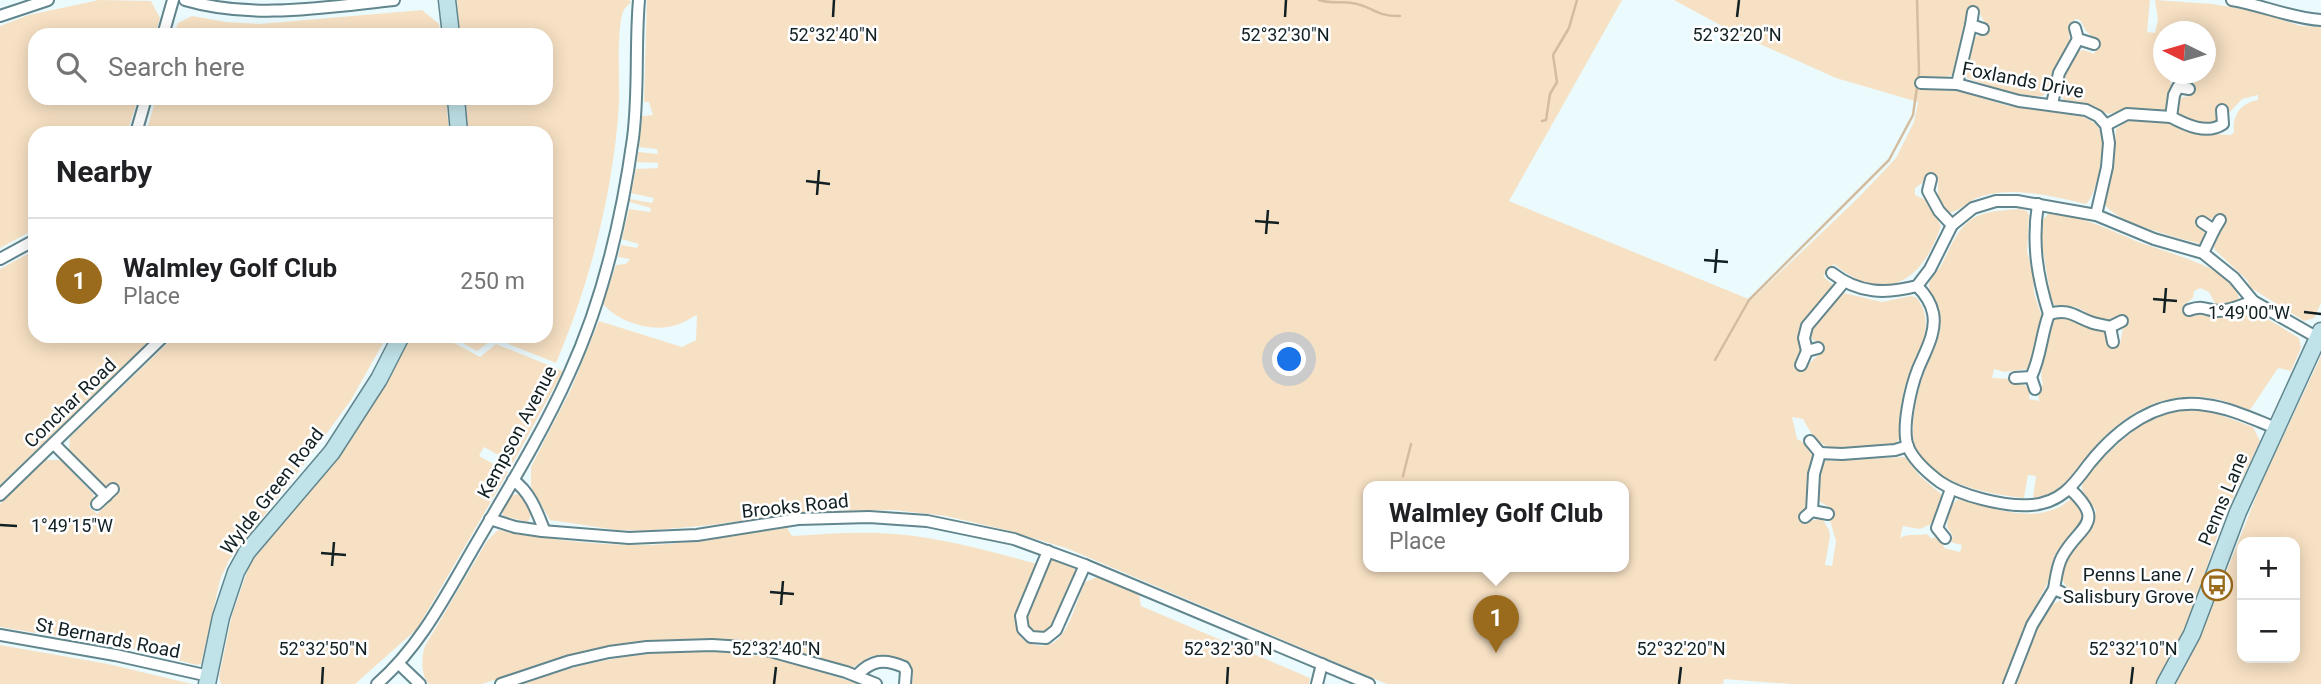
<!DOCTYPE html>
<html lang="en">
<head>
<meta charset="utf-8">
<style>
	:root { --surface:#fff; --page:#f6f6f6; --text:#202124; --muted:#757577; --line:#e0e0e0; --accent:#9a6b1c }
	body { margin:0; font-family:Roboto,sans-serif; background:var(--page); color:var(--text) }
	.controls { position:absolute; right:21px; bottom:21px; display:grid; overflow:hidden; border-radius:14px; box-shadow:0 4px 18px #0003 }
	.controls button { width:63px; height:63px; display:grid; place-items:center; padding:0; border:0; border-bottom:2px solid var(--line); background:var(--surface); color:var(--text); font:35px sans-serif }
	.compass { position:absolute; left:2153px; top:21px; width:63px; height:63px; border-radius:50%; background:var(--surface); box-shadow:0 4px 18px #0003; rotate:275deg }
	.you { position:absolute; left:1290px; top:360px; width:24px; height:24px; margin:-18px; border:5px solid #fff; border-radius:50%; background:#1a73e8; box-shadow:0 0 0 10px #1a73e833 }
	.badge { display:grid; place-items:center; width:46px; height:46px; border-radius:50%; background:var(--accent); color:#fff; font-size:23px; font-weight:700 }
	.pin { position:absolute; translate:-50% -58px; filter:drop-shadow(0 2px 4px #0008) }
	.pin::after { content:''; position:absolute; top:37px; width:24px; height:21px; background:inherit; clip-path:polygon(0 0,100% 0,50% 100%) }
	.popup { position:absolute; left:1363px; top:481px; width:266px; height:91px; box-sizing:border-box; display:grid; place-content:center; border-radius:14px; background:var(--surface); filter:drop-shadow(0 2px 5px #0005); font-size:23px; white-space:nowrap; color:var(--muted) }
	.popup b { font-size:26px; color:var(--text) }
	.popup::after { content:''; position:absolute; left:50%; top:100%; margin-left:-14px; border:14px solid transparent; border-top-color:var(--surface) }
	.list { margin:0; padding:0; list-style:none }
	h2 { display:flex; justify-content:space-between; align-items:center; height:91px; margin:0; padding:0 28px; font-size:30px }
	h2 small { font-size:23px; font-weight:400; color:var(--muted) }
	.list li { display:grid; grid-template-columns:46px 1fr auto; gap:21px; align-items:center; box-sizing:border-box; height:126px; padding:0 28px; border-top:2px solid var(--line) }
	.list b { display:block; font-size:26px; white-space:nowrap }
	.list p { margin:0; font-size:23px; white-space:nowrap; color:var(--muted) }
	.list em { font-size:23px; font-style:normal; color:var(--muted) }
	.icon { flex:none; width:38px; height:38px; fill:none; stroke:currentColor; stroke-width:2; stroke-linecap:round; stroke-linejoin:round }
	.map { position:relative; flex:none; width:2321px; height:684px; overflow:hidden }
	.search { position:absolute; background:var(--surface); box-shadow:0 4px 18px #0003; left:28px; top:28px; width:525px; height:77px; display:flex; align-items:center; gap:18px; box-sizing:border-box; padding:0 24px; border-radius:21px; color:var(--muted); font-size:26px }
	.panel { position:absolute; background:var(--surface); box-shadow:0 4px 18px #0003; left:28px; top:126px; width:525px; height:217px; border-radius:21px }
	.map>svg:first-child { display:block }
</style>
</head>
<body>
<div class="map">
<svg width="2321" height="684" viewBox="0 0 2321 684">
	<rect width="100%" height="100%" fill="#ebfafd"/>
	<g fill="#f7e1c4" fill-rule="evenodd">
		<path d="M99,0l52,1 9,17 -5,17h-120v63h103l-11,35h-92v96l-35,19v-222l29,-11z"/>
		<path d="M457,0h172l2,2c-2,3 -6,5 -7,8 -8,14 -4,76 -5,95 -6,88 -29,178 -63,258l-62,-25 -17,13 -27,-15h96v-203h-78l-2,-35h80v-63h-86z"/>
		<path d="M647,0h975l-113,201 242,99 106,-101 39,-41 18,-36 4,-20 -82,-24 -103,-46 -59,-32h476l-3,32 8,1 3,-13 -3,-20 57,4 45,7 43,15 21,1v276l-7,15 -10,3 -53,-33 -4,-8 -32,-30 -1,-4 11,-23 -4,-7 -10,3 -8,-2 -5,3 1,7 9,8 -1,8 -7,1c-23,-7 -81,-20 -95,-39l9,-46 2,-30 10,-7v-2l45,2 26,11 34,2 3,-3c-2,-17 7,-29 24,-32v-5l-16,4 -12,13 -3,-5h-5l-4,4 -1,13c-13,6 -28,1 -39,-9l-2,-9 3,-8 10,-2 7,-9 -4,-6 -5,-1 -4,-6h23v-42h-42v42h5c3,11 7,41 -13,40 -7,0 -14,-3 -22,-4 -10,0 -16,2 -26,4l-19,-10 -25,-4 -6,-9 17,-39 9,-2 10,4 5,-11 -13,-12 -6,-11 -5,-1 -5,9 -1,20 -14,27 -3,15h-4l-5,6c-26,1 -51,-9 -76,-18l-2,-9 7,-30 16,-10 -10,-19 -10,-1 -3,10 1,15 -7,29h-2l-4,12 -15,4h-16l-1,8 35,3 53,16 71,10c10,3 17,7 21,17 4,14 -4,62 -15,71 -32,-7 -71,-18 -104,-8 -13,4 -22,16 -35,17 -13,-11 -8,-22 -9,-36l-5,-3h-5l-3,7 -10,7v7l13,6 13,25c-19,56 -56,80 -107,38l-11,12 10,9c-5,17 -27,27 -32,45 -2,7 1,15 1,22l-5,9 2,6 6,1 15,-15 1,-9 -9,-5 -3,-10 35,-36 38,9 29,-6 6,2c22,30 -4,61 -13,92 -4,16 -3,32 -4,49l-6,5 -63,4c-15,-5 -21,-16 -28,-29l-11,-2 5,22 6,3 10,14 -4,25v21l-7,13 2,5 6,1 12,-3 7,12 1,6 -5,29 7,1 4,-25 -7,-24 2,-9 -14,-8 2,-33 6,-6 80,-4 15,19 21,18 2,7 -8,21 -15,7 -17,-3 -3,12c7,-5 19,-2 27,-4l5,5 2,-2c5,3 10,6 10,11l16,4 2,-7 -12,-3 3,-6 -6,-9 1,-11 -2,-1 4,-12 3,1 5,-5c31,8 68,23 99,9 5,-2 9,-6 14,-9l11,9c3,20 -17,30 -26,45 -6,9 -4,22 -9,31 -17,31 -30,66 -42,100h-214l-67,-5 -1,5h-336l-321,-136 -60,-18 -60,-14 -52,-6 -82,1 -101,14 -68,6 -26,-1 -67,-10 -19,-33v-20l40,-78 28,-68 83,26 14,-7 1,-25c-7,3 -13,8 -21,10 -23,8 -58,-3 -73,-21l13,-39 10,-1 4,-5 -12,-2 3,-12 16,3 2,-4 -17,-5 7,-30 21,3 1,-4 -21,-6v-3l22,4 2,-5 -23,-5 5,-24 22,-1v-5l-21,-1 1,-10 20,2 -1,-5 -18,-2 3,-31 11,-1 -4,-13h-5zM1368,487h256v80h-256z"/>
		<path d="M422,10l17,14 1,11h-266l4,-12 14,-7 34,6 33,2z"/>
		<path d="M156,98h290l3,35h-137l-12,-4 -8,4h-146z"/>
		<path d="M2020,209l7,2 2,4 -2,36 6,23 1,19 8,24 -5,18 -1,20 -9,14 -23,3 -10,-3 -2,9 21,1 2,3 8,2 7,6 -1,9 10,2 -1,-10 5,-7c-4,-12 1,-21 2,-33 5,-50 24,-35 59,-22l3,4v8l3,6 10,-3 4,-21 -6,-5c-20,5 -22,0 -38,-9 -7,-4 -17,-2 -24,-2l-5,-8 -11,-67 2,-11 6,-7c33,0 63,17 93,29 23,9 99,26 98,58l-9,3 -14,1 -7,-13 -9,-4 -6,3 -1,7 -9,7v8l5,4 14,-3 21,2 2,2 30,-6 43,26 2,10 -10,23 -13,-3 -28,42c-15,-5 -31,-12 -47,-13 -49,-4 -87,23 -116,59 -17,21 -26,38 -54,42l3,-22 -8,-1 -4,23c-34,-4 -99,-14 -110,-55 -3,-16 1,-39 5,-54 5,-19 14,-37 20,-55 2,-12 2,-22 -3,-33 -3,-4 -7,-9 -7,-14 -1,-9 10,-16 13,-23 22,-46 27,-52 78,-55z"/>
		<path d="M35,250v86h121l-156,149v-216z"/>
		<path d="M175,336h212l-36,64 -51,70 -71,90 -9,20 -19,84 -4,1 -63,-16 -134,-22v-123l46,-44h15l32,34 1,4 -5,9 8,7 24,-24 -7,-7 -10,4 -35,-34 1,-16z"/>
		<path d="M411,336h30l39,21 16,-13 67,27 -50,92 -29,-16 -5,9 29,16 -91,157 -62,55h-134l-2,-7 13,-62 18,-51 96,-120 44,-67z"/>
		<path d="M2321,356v328h-145l24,-46 62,-156zM2242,542h53v116h-53z"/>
		<path d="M2183,410l26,1 44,16 7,14 -37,78 -33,98 -34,67h-143c7,-18 21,-64 34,-76 6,-5 13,-7 19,-10l2,-9 -6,-10 5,-20 24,-29 5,-19c-3,-7 -14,-17 -14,-23 1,-15 51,-59 64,-66 12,-7 24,-10 37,-12z"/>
		<path d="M519,494l13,19 -4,9 -25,-6 -1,-8 9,-13z"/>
		<path d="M787,528l5,8c34,-2 69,-5 103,-2 48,4 95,17 142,30 -9,21 -40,69 -5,80 8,3 19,2 25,-4 13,-11 21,-43 28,-58l12,-5 42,17 2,12 169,72 -1,6h-397l1,-8 -3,-13 -6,-4 -33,-3 -19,12 -84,-26 -71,-3 -53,3 -49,8 -32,7 -81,27h-53c-8,-8 -8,-27 -4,-38l62,-105 11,-11c56,10 114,18 171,14 40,-3 78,-12 118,-16z"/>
		<path d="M1053,559l21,8 2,8 -21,50 -13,10 -13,-4 -4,-14 23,-53z"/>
		<path d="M0,645l108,19 84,20h-192z"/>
		<path d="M710,651l63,6 86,27h-335c61,-24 121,-33 186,-33z"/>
	</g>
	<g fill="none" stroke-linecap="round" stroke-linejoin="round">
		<g stroke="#d4bd9e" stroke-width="2.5">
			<path d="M1319,0c12,4 22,1 33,3 20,3 25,14 48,13"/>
			<path d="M1542,121l4,-1 4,-26 7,-12 -4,-27 16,-27 8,-28"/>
			<path d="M1715,360l34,-60 140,-140 24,-45 6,-42 -2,-73"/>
			<path d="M1403,476l8,-32"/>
		</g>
		<g stroke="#62868d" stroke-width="14">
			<g id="street">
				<path d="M185,0c67,20 141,7 209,0"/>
				<path d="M2232,0c30,5 58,18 89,20"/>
				<path d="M1973,12l-2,13 12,4"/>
				<path d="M0,16l48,-16"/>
				<path d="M2075,28l3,11 16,5"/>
				<path d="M163,35l10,-35"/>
				<path d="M1921,83l36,1 62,17 67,9 12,6 8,9 3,18 -2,24 -11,48"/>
				<path d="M1957,84l14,-59"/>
				<path d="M2052,104l7,-31 19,-34"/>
				<path d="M2171,117c15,8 36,18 52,7l-1,-14"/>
				<path d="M2106,125l21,-11 44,3 3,-22 4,-8 11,2"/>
				<path d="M136,133l10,-35"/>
				<path d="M1931,179l-3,12 11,20 13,14"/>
				<path d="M2038,204c-6,39 -1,72 11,110 21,-6 26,3 44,9 6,2 12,2 17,4"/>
				<path d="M2202,222l12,8 6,-10"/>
				<path d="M2203,253l11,-23"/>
				<path d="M0,259l35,-19"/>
				<path d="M1832,273c27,21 54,21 85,13l13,-17 22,-44 21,-17 23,-7h21l79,14 58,24 49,14 31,25 19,23 65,37"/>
				<path d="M1917,286c7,7 14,17 16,27 4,19 -8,39 -15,56 -7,18 -17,59 -10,78 6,14 20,26 32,35 21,14 65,25 91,23 29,-2 42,-19 58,-41 28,-35 69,-67 117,-59 24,3 47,14 70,23"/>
				<path d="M2189,310c15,-5 16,0 29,1 12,0 24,-6 35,-10"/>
				<path d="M2113,342l-3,-15 12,-6"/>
				<path d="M1807,351l-3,-13 3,-12 37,-44"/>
				<path d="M1801,365l6,-14 11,-3"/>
				<path d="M2015,378l16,-1"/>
				<path d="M2035,389l-4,-12c10,-20 10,-42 18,-63"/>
				<path d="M1810,441l10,12"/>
				<path d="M54,444l52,52"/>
				<path d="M513,480c16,11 23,29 30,47l-1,4"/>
				<path d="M0,495l164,-159"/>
				<path d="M97,504l16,-15"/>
				<path d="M1812,511l2,-37 6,-21 22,1 53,-4 13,-4"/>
				<path d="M1805,517l7,-6 16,3"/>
				<path d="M490,519l25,8 27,4 87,7 68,-3 101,-16 71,-2 58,4 87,18 71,26 284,119"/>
				<path d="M1945,538l-8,-10 14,-39"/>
				<path d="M1048,551l-27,65 2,13 8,8 15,1 10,-8 29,-65"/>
				<path d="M2061,592l-7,-3c2,-11 3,-23 8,-32 16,-31 46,-33 8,-68"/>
				<path d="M0,635l115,20 94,21"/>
				<path d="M399,664l21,20"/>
				<path d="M857,675c15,-15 27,-17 47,-8l2,4 -1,13"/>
				<path d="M377,684c46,-40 72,-95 103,-147 31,-53 64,-107 89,-163 34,-74 53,-156 64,-236 6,-46 2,-92 6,-138"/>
				<path d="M501,684l69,-23 39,-9 38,-5 65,-2 47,3 87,24 30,12"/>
				<path d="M1317,684l5,-20"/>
				<path d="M2009,684l23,-59 22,-36"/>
			</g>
		</g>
		<g stroke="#62868d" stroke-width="19">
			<g id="secondary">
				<path d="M447,0l4,35"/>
				<path d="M456,98l3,35"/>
				<path d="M207,684l14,-67 15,-45 11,-20 85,-100 47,-73 22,-43"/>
				<path d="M2165,684l27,-50 46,-122 83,-181"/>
			</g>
		</g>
		<use href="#street" stroke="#fff" stroke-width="10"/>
		<use href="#secondary" stroke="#c0e3e9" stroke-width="16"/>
	</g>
	<path fill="none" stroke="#122023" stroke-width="2.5" d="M833,17l1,-17M1285,17l1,-17M1737,17l2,-17M806,181l24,3M817,195l2,-25M1255,221l24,2M1266,234l2,-24M1704,260l24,2M1715,273l2,-24M2153,299l24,2M2304,312l17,2M2164,313l2,-25M0,525l17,1M321,553l25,2M332,566l2,-24M770,592l24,2M781,605l2,-24M322,684l1,-17M774,684l2,-17M1227,684l1,-17M1679,684l2,-17M2131,684l2,-17"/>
	<defs>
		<g id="bus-ring" transform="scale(1.575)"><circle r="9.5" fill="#fff" stroke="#9a6b1c" stroke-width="1.5"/><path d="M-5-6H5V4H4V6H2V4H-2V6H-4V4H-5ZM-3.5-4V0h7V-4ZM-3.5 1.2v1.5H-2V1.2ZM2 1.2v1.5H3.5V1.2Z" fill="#9a6b1c"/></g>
	</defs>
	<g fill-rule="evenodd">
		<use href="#bus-ring" x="2217" y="585"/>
	</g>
	<g text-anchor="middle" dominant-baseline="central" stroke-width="5" stroke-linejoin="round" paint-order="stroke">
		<g font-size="19" fill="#122023" stroke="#fff">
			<text transform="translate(2023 80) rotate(11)">Foxlands Drive</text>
			<text transform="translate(70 403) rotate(-44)">Conchar Road</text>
			<text transform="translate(517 432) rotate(-62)">Kempson Avenue</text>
			<text transform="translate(272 491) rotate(-52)">Wylde Green Road</text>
			<text transform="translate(2223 499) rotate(-67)">Penns Lane</text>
			<text transform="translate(795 506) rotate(-6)">Brooks Road</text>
			<text transform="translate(108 638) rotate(11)">St Bernards Road</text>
		</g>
		<g font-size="19" fill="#122023" stroke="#fff" text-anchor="end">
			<text x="2194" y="574">Penns Lane /<tspan x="2194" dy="22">Salisbury Grove</tspan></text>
		</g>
	</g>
	<g font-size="18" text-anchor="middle" fill="#122023" stroke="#fff" stroke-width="5" stroke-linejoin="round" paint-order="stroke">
		<text x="833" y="41">52°32'40"N</text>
		<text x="1285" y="41">52°32'30"N</text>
		<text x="1737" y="41">52°32'20"N</text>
		<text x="2249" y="319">1°49'00"W</text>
		<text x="72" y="532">1°49'15"W</text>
		<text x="323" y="655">52°32'50"N</text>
		<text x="776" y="655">52°32'40"N</text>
		<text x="1228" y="655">52°32'30"N</text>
		<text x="1681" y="655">52°32'20"N</text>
		<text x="2133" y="655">52°32'10"N</text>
	</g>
</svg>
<div class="controls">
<button>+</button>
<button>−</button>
</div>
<svg class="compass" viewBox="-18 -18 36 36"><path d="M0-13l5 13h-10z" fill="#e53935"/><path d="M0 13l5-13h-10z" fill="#757577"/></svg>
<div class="you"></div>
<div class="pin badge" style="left:1496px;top:653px">1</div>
<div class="popup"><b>Walmley Golf Club</b>Place</div>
<div class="search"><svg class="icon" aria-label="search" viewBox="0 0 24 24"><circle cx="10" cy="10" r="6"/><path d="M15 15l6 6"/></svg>Search here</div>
<section class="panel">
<h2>Nearby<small></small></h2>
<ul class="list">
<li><span class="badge">1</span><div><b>Walmley Golf Club</b><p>Place</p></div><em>250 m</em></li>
</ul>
</section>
</div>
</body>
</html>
